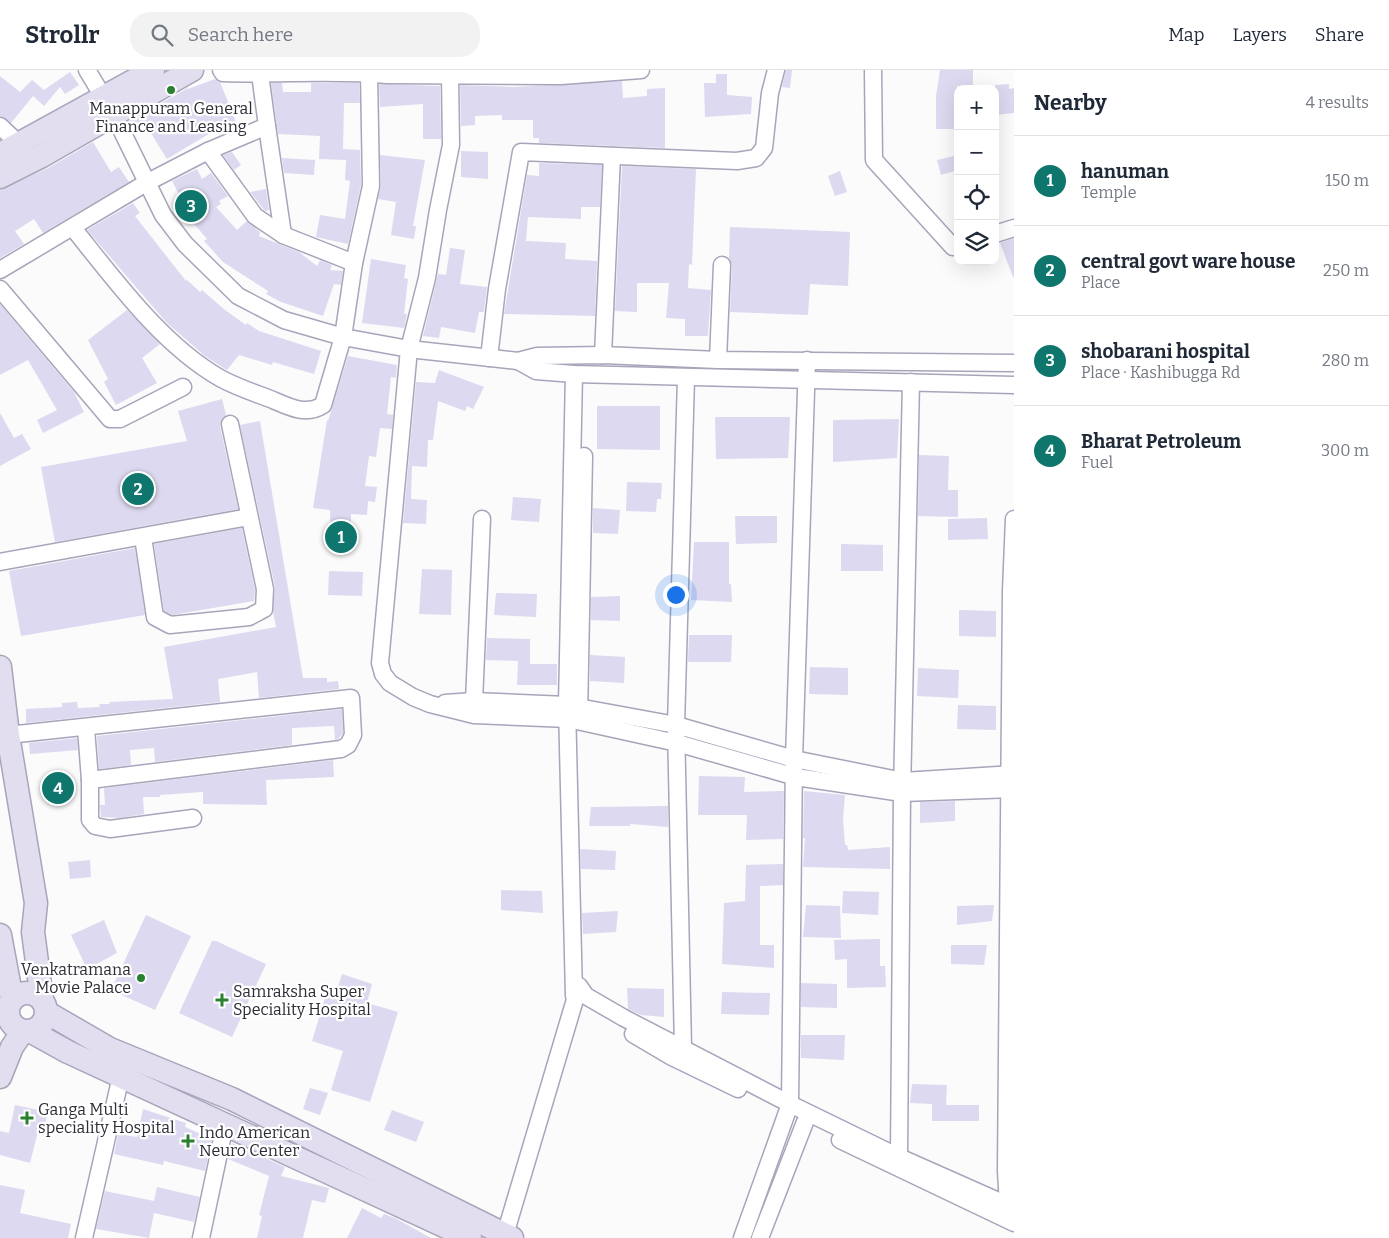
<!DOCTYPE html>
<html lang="en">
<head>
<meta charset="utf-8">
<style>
	:root { --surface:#fff; --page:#f2f2f3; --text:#1f2937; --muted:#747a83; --line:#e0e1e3; --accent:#0f766e }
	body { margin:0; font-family:Bitter,serif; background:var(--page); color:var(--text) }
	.controls { position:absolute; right:15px; top:15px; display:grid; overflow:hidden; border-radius:10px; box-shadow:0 5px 20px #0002 }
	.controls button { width:45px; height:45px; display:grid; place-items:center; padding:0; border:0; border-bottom:1px solid var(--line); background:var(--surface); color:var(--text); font:25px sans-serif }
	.you { position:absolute; left:675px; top:524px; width:18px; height:18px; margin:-12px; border:4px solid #fff; border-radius:50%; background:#1a73e8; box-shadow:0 0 0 8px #1a73e833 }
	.badge { display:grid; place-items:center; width:32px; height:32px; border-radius:50%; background:var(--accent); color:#fff; font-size:16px; font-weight:700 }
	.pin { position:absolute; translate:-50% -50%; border:2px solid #fff; box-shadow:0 1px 5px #0006 }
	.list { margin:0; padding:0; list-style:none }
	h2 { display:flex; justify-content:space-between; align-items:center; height:65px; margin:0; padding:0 20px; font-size:21px }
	h2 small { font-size:16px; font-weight:400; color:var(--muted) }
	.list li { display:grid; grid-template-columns:32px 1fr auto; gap:15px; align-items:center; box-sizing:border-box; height:90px; padding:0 20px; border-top:1px solid var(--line) }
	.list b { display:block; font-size:19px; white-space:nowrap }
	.list p { margin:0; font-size:16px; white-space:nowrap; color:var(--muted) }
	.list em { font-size:16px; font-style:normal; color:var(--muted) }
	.icon { flex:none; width:28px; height:28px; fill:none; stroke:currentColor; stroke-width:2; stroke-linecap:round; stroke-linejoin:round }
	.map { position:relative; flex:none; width:1014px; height:1168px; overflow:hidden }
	header { display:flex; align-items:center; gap:30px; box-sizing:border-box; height:70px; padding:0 25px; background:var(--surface); border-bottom:1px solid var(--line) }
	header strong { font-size:24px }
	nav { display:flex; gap:28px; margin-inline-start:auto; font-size:18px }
	.search { width:350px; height:45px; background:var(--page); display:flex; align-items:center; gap:12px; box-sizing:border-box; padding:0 18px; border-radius:20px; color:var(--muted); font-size:19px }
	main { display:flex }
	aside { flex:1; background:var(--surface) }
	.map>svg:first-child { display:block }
</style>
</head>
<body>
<header>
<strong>Strollr</strong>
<div class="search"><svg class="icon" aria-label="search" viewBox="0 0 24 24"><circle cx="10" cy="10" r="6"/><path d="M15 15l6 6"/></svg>Search here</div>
<nav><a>Map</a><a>Layers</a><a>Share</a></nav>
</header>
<main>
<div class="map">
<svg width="1014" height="1168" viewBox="0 0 1014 1168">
	<rect width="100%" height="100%" fill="#fbfbfb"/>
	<g fill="#ddd9f0">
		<path d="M786,0h6l-2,18 -8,-1z"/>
		<path d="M940,0h33v16h-16l-1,43h-20v-33z"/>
		<path d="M70,2l9,13 -14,9 -5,-7 -16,19 -11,-10 -22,27 -11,-7v-40l20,16 12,-12 12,10z"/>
		<path d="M716,4h11v21l25,2 -1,17 -46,3 -1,-34h12z"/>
		<path d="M215,9l5,3 18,45 -13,6 -3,-7 -55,33 -23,-37 -11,6 -4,-7 59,-33v1z"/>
		<path d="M622,11l1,17 24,-2v-7l18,-1v60l-126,-5v-5h-6v-18h-31v-5l-27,1v9l-14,1 -1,-41 54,2z"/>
		<path d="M271,13h11l1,9h28v-9h48l1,20h-16l-1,46 17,1 1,35 -13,59 -32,-7 4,-22 25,4 5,-38 -5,-1 1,-20 -27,-1 1,-23 -42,-2z"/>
		<path d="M379,14l61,2 1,53h-18v-35l-43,3z"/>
		<path d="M1009,14v5l5,-1v25l-19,2v-30z"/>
		<path d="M93,72l18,30 8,-5 10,15 -86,51 -9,-14 -19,12 9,13 -24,14v-68l48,-22z"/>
		<path d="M461,81l27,1v27l-27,-2z"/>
		<path d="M232,82l9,13 -7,5 -11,-15z"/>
		<path d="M380,85l45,5 -12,66h3l-2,13 -23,-4 5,-33 -18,-3 3,-13z"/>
		<path d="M958,85v15l-17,5 -4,-15z"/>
		<path d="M282,88l33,2 -1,15 -30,-2z"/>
		<path d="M539,93l63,2 -2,42h-19v12l-53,-2 -2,24 40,2 -1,16 32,2 -2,55 -91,-2 23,-139 12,1z"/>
		<path d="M622,96l74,3 -4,96 -3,-1 -1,24 23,2 -3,46h-23v-17l-19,-1 3,-35h-32v29l-22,-1z"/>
		<path d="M197,99l5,10 9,-6 17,23 -9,5 2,3 -5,3 21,23 10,-9 13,11 -1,4 40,16 18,14 3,-6 12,5 -2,5 13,1 -2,14 -7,-1 -11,32 -42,-14 -15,-8 2,-3 -45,-29 -10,-11 -9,-10 3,-2 -19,-22 -10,-18 3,-1 -9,-17z"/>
		<path d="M840,101l7,21 -12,4 -7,-20z"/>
		<path d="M266,119l3,21 -4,1 -15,-19z"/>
		<path d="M133,133l7,10 -5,3 51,65 1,-1 13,12 2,-2 23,20 21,15 1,-2 12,8 62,20 -7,23 -41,-12 -1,3 -33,-10 -12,15 -22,-14 -39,-34 -79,-92z"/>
		<path d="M730,157l120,5 -2,54 -38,-2 -2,31 -78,-3 2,-47 -3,-7z"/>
		<path d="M1014,168v39h-1l-13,-34z"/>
		<path d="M450,178l15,2 -5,34 27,3 -3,25h-5l-4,21 -34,-6 -2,11 -16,-2 15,-62 8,1z"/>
		<path d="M371,189l35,6 -2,13 4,1 -4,35h3l-3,14 -42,-5z"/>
		<path d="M0,234l74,88 10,20 -41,21 -6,-13 20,-10 -29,-50 -28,15z"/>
		<path d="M127,240l33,34 -18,14 15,25 -41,22 -12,-23 4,-3 -20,-39z"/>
		<path d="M348,286l49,9 -1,13 -5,-1 -4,37 6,1 -1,14 -12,-1 -4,29 -7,-1 -4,30 12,1 -2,15 -7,-1 -1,14 -16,-1v31h-20l-1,-35 -17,-2 14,-88 1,1z"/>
		<path d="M439,300l45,17 -11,22 -6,-3 -2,5 -27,-10 -5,39h-5l-1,27 -15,-1 -1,33 16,1 -1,24 -23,-1 13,-141 19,1z"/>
		<path d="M222,329l4,16 -5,5 -1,6 18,83 -183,33 -14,-75 146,-26 -9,-30z"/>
		<path d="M597,336h63v44l-63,-1z"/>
		<path d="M0,343l14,25 8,-4 9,15 -31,17z"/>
		<path d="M715,347h75l-2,41 -72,1z"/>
		<path d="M899,349l-2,39 -64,4v-42z"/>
		<path d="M260,351l43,257h24v4l11,-1 1,8 -80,9 -2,-26 -39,7 2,23 -194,21v-14l36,-2v-4l15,-1 1,6 22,-1 -1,-3h11l-1,-2 64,-3 -9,-52 112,-20 -3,-15 2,-25 -35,-162z"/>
		<path d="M919,385l30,1 -1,34h10v27l-40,-1z"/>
		<path d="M627,412l35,1 -1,16h-4l-1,13 -30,-1z"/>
		<path d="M513,427l28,2 -2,23 -28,-2z"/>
		<path d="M593,438l27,2 -2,24 -25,-1z"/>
		<path d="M735,446h42v27l-41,1z"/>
		<path d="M987,448l1,21 -40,1v-21z"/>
		<path d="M242,458l13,62 -1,11 -82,14 -8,-4 -10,-67z"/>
		<path d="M694,472h35v42h2l1,18 -41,-2z"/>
		<path d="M841,474l42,1v26h-42z"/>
		<path d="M135,478l10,67 -124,21 -12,-65z"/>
		<path d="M422,499l30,1 -1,45 -32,-1z"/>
		<path d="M329,501l34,1 -1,24 -34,-1z"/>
		<path d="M496,523l41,1 -1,23 -42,-2z"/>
		<path d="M620,526v25l-29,-1v-23z"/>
		<path d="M959,540l37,1v26l-37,-1z"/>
		<path d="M689,565h43l-1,27h-43z"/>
		<path d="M487,568l43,1v25h27v21h-40l1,-24 -32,-1z"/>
		<path d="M590,585l35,2 -1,26 -34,-2z"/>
		<path d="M810,597l38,1v27l-39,-1z"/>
		<path d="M918,598l41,2 -1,28 -41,-2z"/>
		<path d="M958,635l38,1v24l-39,-1z"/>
		<path d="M342,639l1,24 -5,6 -3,1 -1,-14 -42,2v17l-137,17 -1,-14 -24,2 1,15 -32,4 -2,-33z"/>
		<path d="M77,668l1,12 -48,4 -1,-11z"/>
		<path d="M333,690l1,17 -68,3 1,25 -64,-1v-12l-43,3v2h-17l1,17 -24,4 -19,-1 -1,-12h5l-1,-17z"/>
		<path d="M699,706l46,1 -1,15 40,-1 -1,48 -37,1 1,-25h-49z"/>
		<path d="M804,721l41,4 -2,24 2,26h2l1,5 42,-3v22l-87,-2 2,-29h-2z"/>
		<path d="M955,731v20l-35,2v-21z"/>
		<path d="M668,736v21l-38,-3v2h-41l2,-19z"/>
		<path d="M580,779l36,2 -1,19 -34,-1z"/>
		<path d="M90,790l1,17 -21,2 -2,-17z"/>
		<path d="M783,794v21l-23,1v59h14v23l-52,-4 2,-61 21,-2 1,-36z"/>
		<path d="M501,820l41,1 1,22 -42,-3z"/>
		<path d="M843,821l36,1 -1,23 -36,-2z"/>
		<path d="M806,835l34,1 1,32 -38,-1z"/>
		<path d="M994,835l-2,16 -35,4v-19z"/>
		<path d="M618,841l-2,21 -33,2 -1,-21z"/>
		<path d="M146,845l45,21 -36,74 -44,-20z"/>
		<path d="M104,850l13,33 -30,16 -16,-34z"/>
		<path d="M880,869v27h5l1,21 -39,1v-29l-12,1 -1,-20z"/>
		<path d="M212,871h4l50,23 -34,73 -53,-24z"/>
		<path d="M951,875h36l-3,20 -33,-1z"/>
		<path d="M342,904l30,10 -5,19 31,9 -28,90 -39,-12 12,-39 -31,-10 15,-50 9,2z"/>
		<path d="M801,913l36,1v24l-36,-1z"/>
		<path d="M627,918l37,1v28l-23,-2 -13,-6z"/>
		<path d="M722,922l48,1 -1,22 -48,-1z"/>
		<path d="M801,965h44l-1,25 -43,-2z"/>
		<path d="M912,1014l35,1 -1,20h33v16h-47v-17l-22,-1z"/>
		<path d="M310,1018l18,5 -8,22 -17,-6z"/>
		<path d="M15,1035l33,7 -5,20 -5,-1 -8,32 -30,-8v-24l9,2z"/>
		<path d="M143,1039l43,14 -1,4 27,12 -7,32 -41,-10 -1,4 -49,-11 4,-20 19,3z"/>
		<path d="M392,1040l32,12 -8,20 -32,-12z"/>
		<path d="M232,1073l53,24 -4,9 48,12 -4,15 -13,-3 -9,38h-46l5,-22 -3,-1 10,-39 -41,-17z"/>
		<path d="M0,1115l25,5 -5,23 51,11 -3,14h-68z"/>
		<path d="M157,1117l43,10 -6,25 -40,-9 -5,25 -53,-9 9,-38 49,10z"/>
		<path d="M362,1138l19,10 3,-4 11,4 36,20h-84z"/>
	</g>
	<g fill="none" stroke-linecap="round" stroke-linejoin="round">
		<g stroke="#a8a4ba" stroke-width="19">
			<g id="street">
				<path d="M87,0l26,43 50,102 22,29 53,52 46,24 59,17 66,12 109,12 19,-5 66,-1 115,5 296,3"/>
				<path d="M221,0l2,3c54,2 111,-3 164,2l174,1 80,-6"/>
				<path d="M873,0l1,90 79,87 5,-1"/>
				<path d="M450,6l1,69 -13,65 -11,68 -18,71 -29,314 3,11 7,9 23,14 17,7 44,11 94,4 109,24 119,34 106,16 112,-4"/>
				<path d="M0,56l19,18"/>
				<path d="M267,56l16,109"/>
				<path d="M208,81l47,65 28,19 71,28"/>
				<path d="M73,158c41,51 89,117 147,150 16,9 35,15 53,22 16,7 33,16 50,5l20,-68 11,-74 17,-77 -2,-113"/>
				<path d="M995,164l19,-6"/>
				<path d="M0,200l146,-87 62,-32 59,-25 -7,-52"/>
				<path d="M0,219l110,130h10l63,-32"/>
				<path d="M603,285l9,-199"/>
				<path d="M489,288l8,-69 24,-137 216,9 19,-3 8,-10 6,-55 6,-23"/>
				<path d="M718,290l4,-95"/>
				<path d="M518,291l18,10 38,3 440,11"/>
				<path d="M143,467l12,80 15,8 79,-8 15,-8 1,-20 -35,-165"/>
				<path d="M0,492l249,-45"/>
				<path d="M474,631l8,-182"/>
				<path d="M445,633l29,-2 93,4 109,20 118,34 109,22 111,-7"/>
				<path d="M579,647l5,-261"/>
				<path d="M86,658l4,52v40l5,6 15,3 83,-11"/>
				<path d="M8,665l343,-37 2,37 -5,10 -7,4 -251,31"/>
				<path d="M574,926l-7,-291 7,-331"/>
				<path d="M0,941h8"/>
				<path d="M633,964l39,23 66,32"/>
				<path d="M683,978l-7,-323 10,-347"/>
				<path d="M840,1070l174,83"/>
				<path d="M899,1087l3,-364 9,-411"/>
				<path d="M1008,1135l-2,-34 5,-580 3,-72"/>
				<path d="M84,1168l37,-162"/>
				<path d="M201,1168l24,-113"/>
				<path d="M504,1168l75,-252 7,10 38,22 166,86 109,53 115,51"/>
				<path d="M742,1168l48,-134 4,-345 13,-399"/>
				<path d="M760,1168l45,-116"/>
			</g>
		</g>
		<g stroke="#a8a4ba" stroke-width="25">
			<g id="secondary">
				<path d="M0,84l153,-84"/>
				<path d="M0,107l42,-21 150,-86"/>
				<path d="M0,597l8,68 28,168 -3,29 9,68"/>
				<path d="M0,865l12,64"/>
				<circle cx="27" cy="942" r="19"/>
				<path d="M46,942l64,37 122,50 280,139"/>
				<path d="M30,961l38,21 402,186"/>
				<path d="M0,1007l12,-30 11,-16"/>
			</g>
		</g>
		<use href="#street" stroke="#fff" stroke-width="16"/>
		<use href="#secondary" stroke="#e2def0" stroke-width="22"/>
	</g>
	<g fill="#29802f" stroke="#fff" stroke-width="2">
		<circle cx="171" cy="20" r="5"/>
		<circle cx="141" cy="908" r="5"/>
		<path d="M219.5 922.5h5v5h5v5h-5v5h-5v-5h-5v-5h5z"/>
		<path d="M24.5 1040.5h5v5h5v5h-5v5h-5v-5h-5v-5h5z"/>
		<path d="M185.5 1063.5h5v5h5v5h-5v5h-5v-5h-5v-5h5z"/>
	</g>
	<g text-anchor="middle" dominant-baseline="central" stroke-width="4.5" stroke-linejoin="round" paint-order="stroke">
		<g font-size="16" fill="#2d2b34" stroke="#fff" text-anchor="start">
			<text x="171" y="38" text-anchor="middle">Manappuram General<tspan x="171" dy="18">Finance and Leasing</tspan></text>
			<text x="131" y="899" text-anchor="end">Venkatramana<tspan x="131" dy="18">Movie Palace</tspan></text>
			<text x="233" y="921">Samraksha Super<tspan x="233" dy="18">Speciality Hospital</tspan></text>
			<text x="38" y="1039">Ganga Multi<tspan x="38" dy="18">speciality Hospital</tspan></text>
			<text x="199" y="1062">Indo American<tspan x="199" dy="18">Neuro Center</tspan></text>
		</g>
	</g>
</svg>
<div class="controls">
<button>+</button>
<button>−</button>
<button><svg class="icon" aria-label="locate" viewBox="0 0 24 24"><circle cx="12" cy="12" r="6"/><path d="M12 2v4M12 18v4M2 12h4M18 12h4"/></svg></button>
<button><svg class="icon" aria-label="layers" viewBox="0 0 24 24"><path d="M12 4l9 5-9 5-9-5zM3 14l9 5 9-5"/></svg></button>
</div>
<div class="you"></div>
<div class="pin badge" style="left:341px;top:467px">1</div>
<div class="pin badge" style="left:138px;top:419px">2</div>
<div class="pin badge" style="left:191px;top:136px">3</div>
<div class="pin badge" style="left:58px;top:718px">4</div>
</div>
<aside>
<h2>Nearby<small>4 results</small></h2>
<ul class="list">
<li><span class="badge">1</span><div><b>hanuman</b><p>Temple</p></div><em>150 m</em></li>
<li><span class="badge">2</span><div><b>central govt ware house</b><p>Place</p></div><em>250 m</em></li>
<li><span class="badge">3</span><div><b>shobarani hospital</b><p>Place · Kashibugga Rd</p></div><em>280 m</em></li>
<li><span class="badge">4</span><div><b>Bharat Petroleum</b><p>Fuel</p></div><em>300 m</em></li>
</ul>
</aside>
</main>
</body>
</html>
